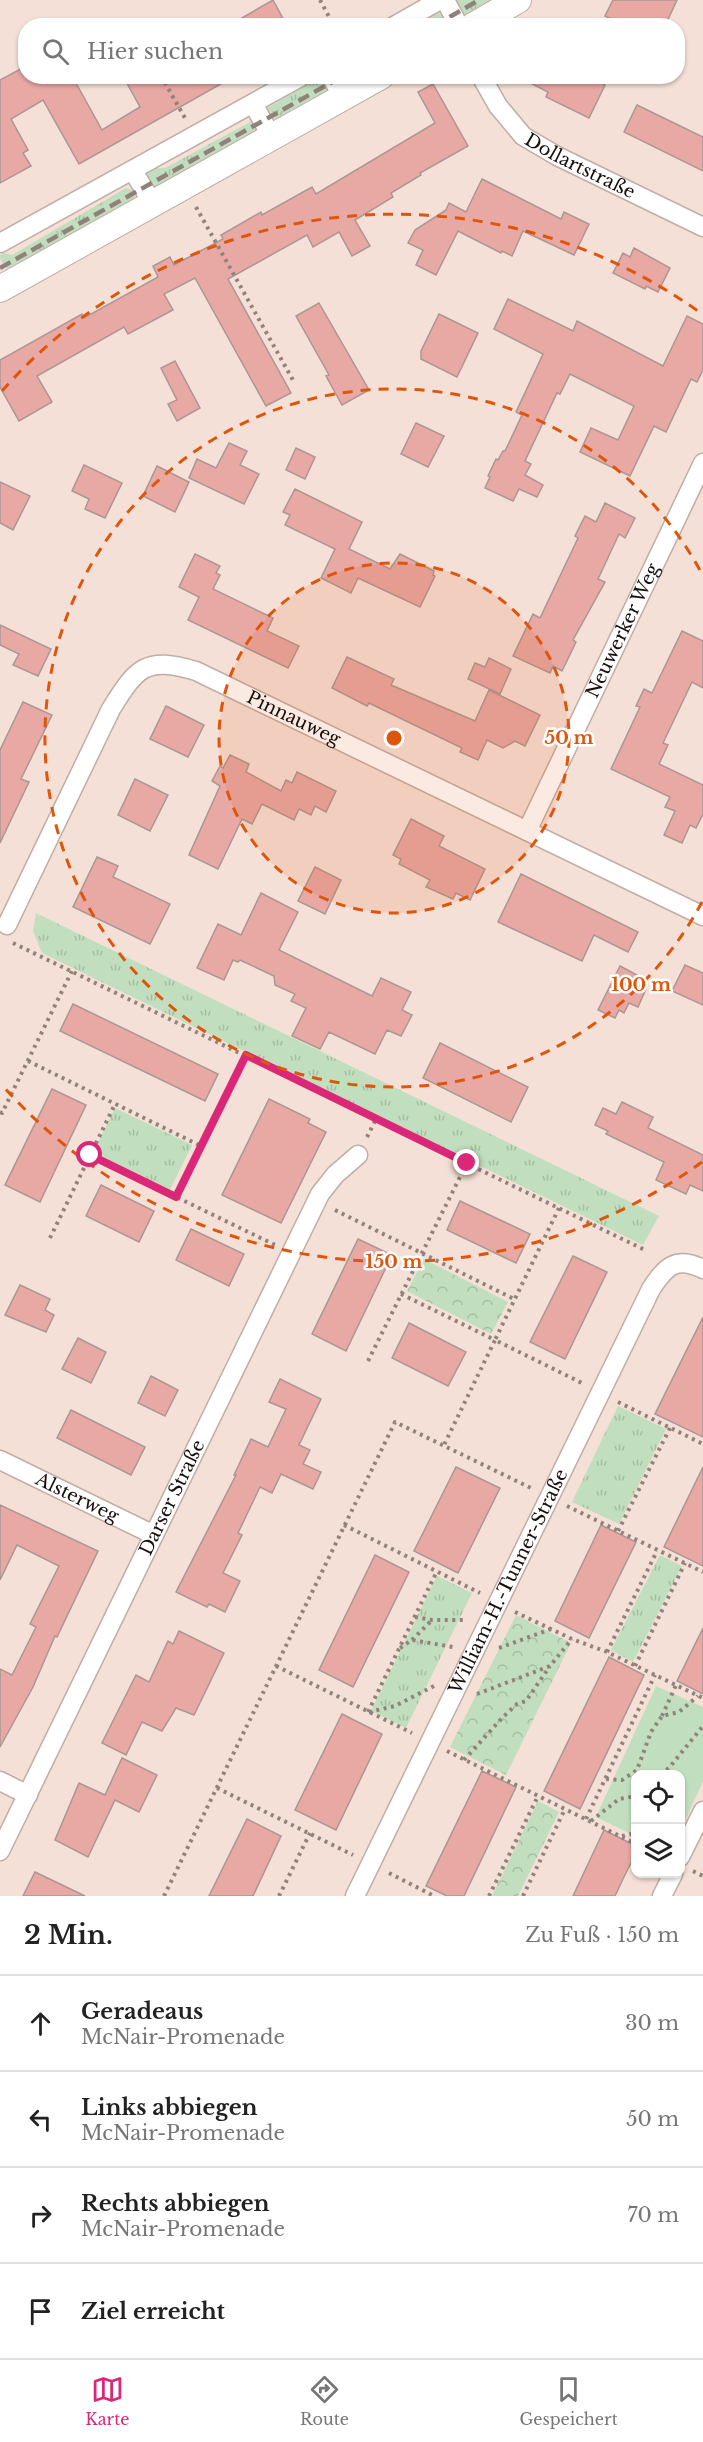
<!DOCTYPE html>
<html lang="de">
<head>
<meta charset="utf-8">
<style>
	:root { --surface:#fff; --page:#f6f6f6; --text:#222; --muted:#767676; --line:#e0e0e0; --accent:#db2777 }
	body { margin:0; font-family:"Libre Baskerville",serif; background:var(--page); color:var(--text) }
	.controls { position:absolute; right:18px; bottom:18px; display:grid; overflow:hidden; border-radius:12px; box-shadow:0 2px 4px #0004 }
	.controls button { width:54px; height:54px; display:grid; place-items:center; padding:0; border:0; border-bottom:2px solid var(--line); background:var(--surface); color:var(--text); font:30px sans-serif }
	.stop { position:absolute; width:18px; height:18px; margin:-14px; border:4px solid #db2777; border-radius:50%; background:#fff }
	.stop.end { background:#db2777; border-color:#fff; box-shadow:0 2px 6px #0008 }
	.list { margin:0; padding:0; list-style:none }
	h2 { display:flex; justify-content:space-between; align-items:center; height:78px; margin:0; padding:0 24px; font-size:26px }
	h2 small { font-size:20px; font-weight:400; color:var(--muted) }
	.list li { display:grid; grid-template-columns:39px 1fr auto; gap:18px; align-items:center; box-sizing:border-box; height:96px; padding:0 24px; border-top:2px solid var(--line) }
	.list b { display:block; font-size:22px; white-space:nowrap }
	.list p { margin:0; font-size:20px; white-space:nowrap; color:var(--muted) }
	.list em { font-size:20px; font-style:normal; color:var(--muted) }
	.icon { flex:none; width:33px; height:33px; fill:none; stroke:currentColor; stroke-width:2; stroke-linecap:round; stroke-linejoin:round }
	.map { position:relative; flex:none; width:703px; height:1896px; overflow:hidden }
	.search { position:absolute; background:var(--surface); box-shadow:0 2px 4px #0004; left:18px; right:18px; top:18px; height:66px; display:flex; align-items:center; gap:15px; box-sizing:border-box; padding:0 21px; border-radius:24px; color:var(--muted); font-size:22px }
	.sheet { height:462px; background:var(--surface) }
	nav { display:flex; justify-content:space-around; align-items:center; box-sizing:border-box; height:84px; border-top:2px solid var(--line); background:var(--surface); font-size:16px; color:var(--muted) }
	nav a { display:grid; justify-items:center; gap:3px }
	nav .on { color:var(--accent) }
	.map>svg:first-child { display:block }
</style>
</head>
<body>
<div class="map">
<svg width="703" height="1896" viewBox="0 0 703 1896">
	<defs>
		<pattern id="grass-tufts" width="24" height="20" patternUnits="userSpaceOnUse" patternTransform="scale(1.5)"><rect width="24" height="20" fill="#c1dfbe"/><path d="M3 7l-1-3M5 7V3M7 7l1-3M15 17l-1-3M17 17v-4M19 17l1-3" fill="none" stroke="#a5bea2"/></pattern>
		<pattern id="park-crowns" width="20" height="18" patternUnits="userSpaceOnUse" patternTransform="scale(1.5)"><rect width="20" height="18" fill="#c1dfbe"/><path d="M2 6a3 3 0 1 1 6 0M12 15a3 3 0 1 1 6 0" fill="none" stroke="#a5bea2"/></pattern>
	</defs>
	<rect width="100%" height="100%" fill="#f4e0d6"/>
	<g fill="url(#grass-tufts)">
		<path d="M456,0h39l-30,17 -7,-9z"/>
		<path d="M439,13l6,4 2,8 -30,1z"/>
		<path d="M320,77l9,11 -2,6 -50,28 -10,-14z"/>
		<path d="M252,121l6,10 -100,57 -7,-1 -7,-8 2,-5 9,-6h10z"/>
		<path d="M126,188l6,2 3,7 -3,6 -121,68c-6,-3 -11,-9 -11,-16l3,-2 9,2z"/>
		<path d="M36,913l623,303 -16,29 -601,-292 -9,-22z"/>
		<path d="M115,1108l77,37 -22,45 -77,-37z"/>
		<path d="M618,1406l48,23 -47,95 -47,-22z"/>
		<path d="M660,1555l22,11 -49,96 -22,-12z"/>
		<path d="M437,1576l35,17 -66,135 -35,-17z"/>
	</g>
	<g fill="url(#park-crowns)">
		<path d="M424,1259l84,43 -17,32 -84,-43z"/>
		<path d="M516,1615l55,28 -65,132 -56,-28z"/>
		<path d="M538,1801l21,11 -41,84h-26z"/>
	</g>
	<path fill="#c1dfbe" d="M656,1686l47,21v74l-22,49 -1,-56h-44l-1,62 -39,-19z"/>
	<g fill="#e8a8a4" stroke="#ac9694" stroke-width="1.5">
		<path d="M273,0l14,26h-59z"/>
		<path d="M613,0h64l-12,26h-41l-19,-10z"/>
		<path d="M26,66v10h46l30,54 38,-23 -17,-31h112l-156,88 -36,-64 -32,19 17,31 -5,3 8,13 -31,17v-103z"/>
		<path d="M517,76h72l16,9 -16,33 -43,-21 2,-5z"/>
		<path d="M433,84l35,62 -48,27 1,2 -30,18 2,4 -38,23 15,26 -18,10 -13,-24 -26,15 -6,-12 -79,44 63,114 -25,13 -71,-128 -31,16 9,16 -45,24 -4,-7 -87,49 15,26 -33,19 -19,-34v-27l82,-46 2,4 74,-41 -5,-11 17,-9 4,8 49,-26 -2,-4 40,-23 1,3 50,-28 4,7 119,-71 -17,-31z"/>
		<path d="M637,105l66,32v34l-79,-39z"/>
		<path d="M482,179l79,40 3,-7 25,12 -15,31 -51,-24 -11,25 -10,-5 -1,2 -43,-22 -22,44 -20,-10 7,-15 -15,-7 7,-13 31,-20 3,-7 17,9z"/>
		<path d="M634,248l36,20 -12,24 -12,-6 -1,3 -32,-16 10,-20 7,4z"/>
		<path d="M508,299l65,32 4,-10 86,45 24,-50 16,8v46l-6,12 -6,-3 -25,53 -12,-6 -24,50 -50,-24 11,-24 27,12 16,-34 -64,-32 -10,20 -3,-1 -32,68 6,3 -6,11 18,10 -6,12 -18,-8 -6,12 -28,-13 5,-11 -2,-1 8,-17 2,1 5,-9h2l17,-36 -6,-3 27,-58 -49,-25z"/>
		<path d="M319,303l50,87 -27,15 -16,-29 3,-1 -33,-59z"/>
		<path d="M439,314l39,19 -21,44 -36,-18v-8z"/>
		<path d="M175,361l25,47 -23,13 -9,-17 9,-4 -16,-32z"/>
		<path d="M416,423l28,13 -16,31 -27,-13z"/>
		<path d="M229,443l18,8 -7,14 19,9 -15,30 -55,-26 8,-19 19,9z"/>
		<path d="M296,448l19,9 -10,22 -19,-9z"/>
		<path d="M84,465l38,18 -17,35 -20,-9 4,-10 -17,-8z"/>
		<path d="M157,466l32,16 -14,30 -32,-16z"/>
		<path d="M0,482l30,14 -17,34 -13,-7z"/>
		<path d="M295,489l67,33 -13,27 41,20 10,-15 34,17 -1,4 2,1 -15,31 -62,-29 -7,15 -30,-15 14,-29 -50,-24 5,-10 -7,-3z"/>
		<path d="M605,503l30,15 -10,20 -6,-4 -21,45 7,3 -32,58 3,2 -14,29 -9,-5 -3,7 -37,-17 20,-42 7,4 38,-80 -3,-2 10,-20 11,6z"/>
		<path d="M195,554l25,12 -4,7 4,2 -7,14 60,29 -6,13 32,15 -11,22 -100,-48 11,-23 -20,-10z"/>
		<path d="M0,625l51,24 -13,27 -25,-11 6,-11 -19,-9z"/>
		<path d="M682,631l21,10v47l-11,-6 -29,61 5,2 -9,19 44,21v29l-7,14 -6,-3 -8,18 -18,-8 11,-24 -10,-4 5,-10 -59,-28 29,-62 -4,-1 8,-17 8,4z"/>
		<path d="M347,657l47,22 -3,6 84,36 14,-31 51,25 -15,31 -10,-5 -12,7 -16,-8 -9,20 -18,-8 2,-4 -93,-45 -2,3 -35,-18z"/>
		<path d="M489,658l22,11 -11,25 -32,-15 7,-16 10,4z"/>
		<path d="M23,702l29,13 -31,64 8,3 -29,61v-93z"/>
		<path d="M166,706l38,19 -16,32 -38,-18z"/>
		<path d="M230,755l19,9 -3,8 35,19 5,-11 6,3 5,-11 39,19 -10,21 -11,-6 -4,9 -12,-6 -5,11 -32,-16 -10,20 -10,-5 -24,50 -29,-14 31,-69 -8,-5 8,-15 3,2z"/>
		<path d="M135,779l33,16 -18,36 -32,-16z"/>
		<path d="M411,819l33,17 -5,10 46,23 -15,31 -14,-7 -3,6 -27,-12 4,-7 -31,-16 2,-5 -8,-4z"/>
		<path d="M97,857l21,9 -5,11 57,27 -20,40 -77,-37z"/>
		<path d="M315,867l26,13 -16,34 -27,-13z"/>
		<path d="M521,874l117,58 -10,20 -34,-17 -12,26 -84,-39z"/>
		<path d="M261,893l37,19 -19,38 93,46 9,-18 30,14 -9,18 10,5 -11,21 -14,-6 -12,24 -46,-22 -9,17 -28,-13 14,-28 -15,-7 4,-7 -20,-9 -1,-9 -34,-16 -2,2 -5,-2 -9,20 -27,-12 21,-44 23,11z"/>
		<path d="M685,965l18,8v32l-31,-14z"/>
		<path d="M620,966l19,10 -3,8 10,5 -8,18 -9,-4 -5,10 -5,-3 -4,8 -17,-8z"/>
		<path d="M73,1004l145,70 -13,27 -145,-70z"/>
		<path d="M440,1043l88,44 -17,35 -88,-44z"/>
		<path d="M52,1089l34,16 -46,97 -35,-17z"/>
		<path d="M269,1099l41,20 -2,4 18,9 -45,91 -59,-28z"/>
		<path d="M622,1102l31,15 -5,11 55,27v36l-13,-6 -4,9 -30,-14 8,-18 -58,-28 2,-3 -13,-6 8,-17 13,6z"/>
		<path d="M101,1185l53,26 -15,31 -53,-26z"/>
		<path d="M460,1201l70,33 -14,29 -69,-33z"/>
		<path d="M191,1229l53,25 -15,32 -53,-26z"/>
		<path d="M358,1239l34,16 -46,96 -34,-17z"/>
		<path d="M573,1256l34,16 -42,87 -35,-17z"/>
		<path d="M20,1285l30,14 -5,11 9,5 -8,17 -41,-17z"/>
		<path d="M703,1317v120l-48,-23z"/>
		<path d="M409,1323l57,29 -18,34 -56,-28z"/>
		<path d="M78,1338l28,14 -15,31 -29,-14z"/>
		<path d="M151,1376l27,14 -13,26 -27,-13z"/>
		<path d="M280,1379l41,20 -22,46 11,5 -7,14 18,8 -8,17 -32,-15 -9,19 -12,-6 -22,46 4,2 -19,38 17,8 -15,31 -16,-8 -2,3 -31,-15 60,-117h-2l17,-36 17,8 18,-38 -17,-7z"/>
		<path d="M71,1410l74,37 -14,28 -74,-37z"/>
		<path d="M456,1467l44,21 -42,85 -44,-22z"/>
		<path d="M703,1467v99l-39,-19z"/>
		<path d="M0,1505l98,46 -41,86 -2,-1 -22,51 -33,60v-78l12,6 24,-48 -6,-3 29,-58 -42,-21 -17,35z"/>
		<path d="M601,1525l35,17 -47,96 -34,-17z"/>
		<path d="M375,1555l34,17 -56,115 -34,-17z"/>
		<path d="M703,1628v66l-26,-13z"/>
		<path d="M179,1631l45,22 -30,62 -18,-7 -14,23 -20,-9 -16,33 -24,-12 34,-68 13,7 19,-41 5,3z"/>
		<path d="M609,1657l35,18 -64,134 -36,-18z"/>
		<path d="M342,1714l40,20 -46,96 -41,-20z"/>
		<path d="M122,1758l35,17 -18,37 -24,-12 -27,57 -33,-17 24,-57 26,12z"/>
		<path d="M482,1771l34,16 -52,109h-17l-21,-10z"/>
		<path d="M247,1819l34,17 -28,60h-44z"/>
		<path d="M604,1830l32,16v7l-13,26 -8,17h-42z"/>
		<path d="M35,1872l50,24h-62z"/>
	</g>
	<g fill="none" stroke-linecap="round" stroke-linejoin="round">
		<g stroke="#c1ada3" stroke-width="21">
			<g id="street">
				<path d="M445,0l14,26"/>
				<path d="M394,26l46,-26"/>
				<path d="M331,76l12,22"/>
				<path id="s1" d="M481,76l17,30 25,30 34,20 146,71"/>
				<path d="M253,104l19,33"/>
				<path d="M133,171l20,33"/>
				<path d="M0,243l302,-167"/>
				<path id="s2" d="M527,831l176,-368"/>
				<path id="s3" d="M7,925l104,-216c26,-42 35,-53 85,-38l507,245"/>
				<path id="s4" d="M0,1460l154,75"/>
				<path d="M0,1781l28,14"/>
				<path id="s5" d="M0,1851l320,-657 15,-19 23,-20"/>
				<path d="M680,1857l23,-46"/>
				<path id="s6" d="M355,1896l296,-607c15,-23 25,-33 52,-20"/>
				<path d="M662,1896l11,-22"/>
			</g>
		</g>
		<g stroke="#c1ada3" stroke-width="28">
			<g id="secondary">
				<path d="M473,26l45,-26"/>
				<path d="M0,289l381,-213"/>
			</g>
		</g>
		<g stroke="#91837c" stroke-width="4" stroke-dasharray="3 4.5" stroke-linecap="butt">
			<path d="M320,0l14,26"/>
			<path d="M161,76l24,42"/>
			<path d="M196,207l98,175"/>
			<path d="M13,943l634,308"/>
			<path d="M28,1061l173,85"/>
			<path d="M0,1112l2,1 70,-142"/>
			<path d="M367,1137l9,-18"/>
			<path d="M90,1155l185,90"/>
			<path d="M176,1197l69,-142"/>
			<path d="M559,1208l-64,132 87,43"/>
			<path d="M335,1210l179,89"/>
			<path d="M50,1238l65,-134"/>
			<path d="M401,1294l94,46 -51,105"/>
			<path d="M368,1361l99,-198"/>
			<path d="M618,1402l85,42"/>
			<path d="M567,1506l136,66"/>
			<path d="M344,1525l136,68"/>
			<path d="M618,1531l52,-103"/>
			<path d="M515,1612l57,27 35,13 96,46"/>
			<path d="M415,1617l17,3h35"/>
			<path d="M412,1640l20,-20"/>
			<path d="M400,1648l12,-8 41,7"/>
			<path d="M499,1648l52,-19"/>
			<path d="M607,1652l50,-101"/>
			<path d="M276,1666l136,67"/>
			<path d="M635,1666l50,-103"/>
			<path d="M477,1694l73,-28 22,-27"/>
			<path d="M368,1712l69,-141"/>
			<path d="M369,1712l26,-6 39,-20"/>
			<path d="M662,1716l14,-31"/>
			<path d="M447,1751l189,93"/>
			<path d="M464,1760l39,-43 14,-13 9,-3 24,-35"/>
			<path d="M660,1774l9,-6 34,-42"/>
			<path d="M606,1779l16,1 15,-10 14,-38 11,-16 17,-4 19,-16"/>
			<path d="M217,1788l136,67"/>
			<path d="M586,1819l69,-144"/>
			<path d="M591,1821l28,-22 17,-3"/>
			<path d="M622,1836l14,-3"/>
			<path d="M693,1871l10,5"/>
			<path d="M389,1873l45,23"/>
			<path d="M164,1896l231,-474 136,66"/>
			<path d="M279,1896l31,-63"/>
			<path d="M489,1896l49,-100"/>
			<path d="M523,1896l42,-87"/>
		</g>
		<use href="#street" stroke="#fff" stroke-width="18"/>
		<use href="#secondary" stroke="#fff" stroke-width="26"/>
		<g stroke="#90817b" stroke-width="4.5" stroke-dasharray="12 6" stroke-linecap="butt">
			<path d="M434,26l45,-26"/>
			<path d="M0,268l343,-192"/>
		</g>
	</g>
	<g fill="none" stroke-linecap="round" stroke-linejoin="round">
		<path stroke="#db2777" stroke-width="8" d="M90,1155l86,42 70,-142 221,108"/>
	</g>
	<circle cx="394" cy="738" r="175" fill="#de550c" fill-opacity=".12"/>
	<g fill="none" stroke="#de550c" stroke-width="3" stroke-dasharray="10 8">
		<circle cx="394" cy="738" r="175"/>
		<path d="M702 902A349 349 0 1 1 702 574"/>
		<path d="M702 1162A524 524 0 0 1 2 1085M2 391A524 524 0 0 1 702 314"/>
	</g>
	<g text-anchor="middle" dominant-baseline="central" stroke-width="5" stroke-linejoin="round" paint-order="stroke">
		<g font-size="18" fill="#160f0c" stroke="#fff">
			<text stroke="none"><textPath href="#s1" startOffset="138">Dollartstraße</textPath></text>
			<text stroke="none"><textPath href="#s2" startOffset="222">Neuwerker Weg</textPath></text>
			<text stroke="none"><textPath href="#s3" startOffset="454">Pinnauweg</textPath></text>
			<text stroke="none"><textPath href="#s4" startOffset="86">Alsterweg</textPath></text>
			<text stroke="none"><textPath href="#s5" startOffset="393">Darser Straße</textPath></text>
			<text stroke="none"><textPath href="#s6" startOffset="350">William-H.-Tunner-Straße</textPath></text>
		</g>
	</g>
	<circle cx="394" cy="738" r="9" fill="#de550c" stroke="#fff" stroke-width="3"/>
	<g font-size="18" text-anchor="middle" font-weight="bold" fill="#de550c" stroke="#fff" stroke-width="5" stroke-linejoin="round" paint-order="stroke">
		<text x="569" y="744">50 m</text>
		<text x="641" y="991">100 m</text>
		<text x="394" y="1268">150 m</text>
	</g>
</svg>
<div class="controls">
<button><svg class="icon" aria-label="locate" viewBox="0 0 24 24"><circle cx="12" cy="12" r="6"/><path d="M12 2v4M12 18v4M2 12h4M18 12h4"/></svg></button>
<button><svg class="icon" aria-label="layers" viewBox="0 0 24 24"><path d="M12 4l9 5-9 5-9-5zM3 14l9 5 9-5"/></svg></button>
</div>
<div class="stop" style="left:90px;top:1155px"></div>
<div class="stop end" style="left:467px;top:1163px"></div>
<div class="search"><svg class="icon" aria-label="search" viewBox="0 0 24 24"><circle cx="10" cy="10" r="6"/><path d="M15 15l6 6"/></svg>Hier suchen</div>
</div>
<section class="sheet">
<h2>2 Min.<small>Zu Fuß · 150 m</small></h2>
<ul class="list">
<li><svg class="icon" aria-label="ahead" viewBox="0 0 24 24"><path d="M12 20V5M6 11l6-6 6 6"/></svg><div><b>Geradeaus</b><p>McNair-Promenade</p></div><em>30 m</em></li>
<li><svg class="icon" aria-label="left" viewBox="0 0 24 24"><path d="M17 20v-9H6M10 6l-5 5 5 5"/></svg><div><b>Links abbiegen</b><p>McNair-Promenade</p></div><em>50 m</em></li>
<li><svg class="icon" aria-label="right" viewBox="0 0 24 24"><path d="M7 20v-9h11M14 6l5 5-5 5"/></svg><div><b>Rechts abbiegen</b><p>McNair-Promenade</p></div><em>70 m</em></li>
<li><svg class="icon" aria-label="arrive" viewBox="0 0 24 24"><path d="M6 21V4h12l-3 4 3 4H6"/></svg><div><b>Ziel erreicht</b></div></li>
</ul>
</section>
<nav>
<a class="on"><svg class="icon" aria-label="map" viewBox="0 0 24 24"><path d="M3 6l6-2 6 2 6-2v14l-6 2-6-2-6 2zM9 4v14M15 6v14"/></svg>Karte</a>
<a><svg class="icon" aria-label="directions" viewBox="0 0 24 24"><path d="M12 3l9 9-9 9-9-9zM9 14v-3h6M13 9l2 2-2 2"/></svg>Route</a>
<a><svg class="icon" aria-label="saved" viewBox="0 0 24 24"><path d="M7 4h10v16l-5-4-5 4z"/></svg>Gespeichert</a>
</nav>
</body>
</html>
